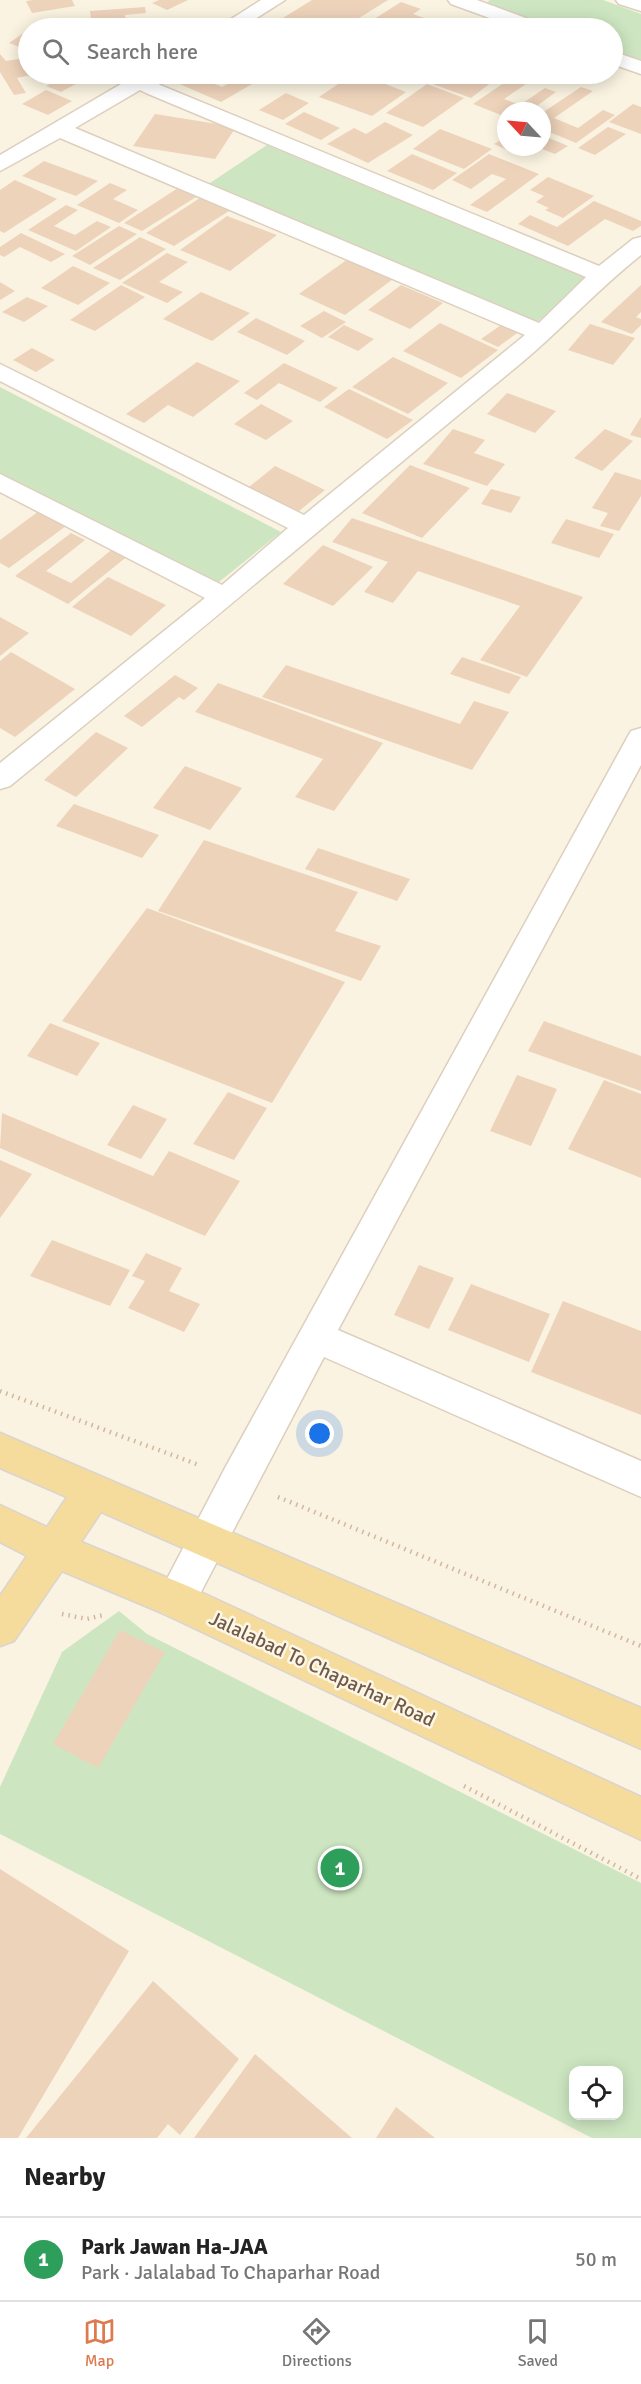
<!DOCTYPE html>
<html lang="en">
<head>
<meta charset="utf-8">
<style>
	:root { --surface:#fff; --page:#f6f6f6; --text:#222; --muted:#767676; --line:#e0e0e0; --accent:#dd7a4e }
	body { margin:0; font-family:Signika,sans-serif; background:var(--page); color:var(--text) }
	.controls { position:absolute; right:18px; bottom:18px; display:grid; overflow:hidden; border-radius:12px; box-shadow:0 3px 15px #0003 }
	.controls button { width:54px; height:54px; display:grid; place-items:center; padding:0; border:0; border-bottom:2px solid var(--line); background:var(--surface); color:var(--text); font:30px sans-serif }
	.compass { position:absolute; left:497px; top:102px; width:54px; height:54px; border-radius:50%; background:var(--surface); box-shadow:0 3px 15px #0003; rotate:296deg }
	.you { position:absolute; left:320px; top:1434px; width:21px; height:21px; margin:-15px; border:4px solid #fff; border-radius:50%; background:#1a73e8; box-shadow:0 0 0 9px #1a73e833 }
	.badge { display:grid; place-items:center; width:39px; height:39px; border-radius:50%; background:var(--accent); color:#fff; font-size:20px; font-weight:700 }
	.pin { position:absolute; translate:-50% -50%; border:3px solid #fff; box-shadow:0 2px 6px #0006 }
	.list { margin:0; padding:0; list-style:none }
	h2 { display:flex; justify-content:space-between; align-items:center; height:78px; margin:0; padding:0 24px; font-size:26px }
	h2 small { font-size:20px; font-weight:400; color:var(--muted) }
	.list li { display:grid; grid-template-columns:39px 1fr auto; gap:18px; align-items:center; box-sizing:border-box; height:84px; padding:0 24px; border-top:2px solid var(--line) }
	.list b { display:block; font-size:22px; white-space:nowrap }
	.list p { margin:0; font-size:20px; white-space:nowrap; color:var(--muted) }
	.list em { font-size:20px; font-style:normal; color:var(--muted) }
	.icon { flex:none; width:33px; height:33px; fill:none; stroke:currentColor; stroke-width:2; stroke-linecap:round; stroke-linejoin:round }
	.map { position:relative; flex:none; width:641px; height:2138px; overflow:hidden }
	.search { position:absolute; background:var(--surface); box-shadow:0 3px 15px #0003; left:18px; right:18px; top:18px; height:66px; display:flex; align-items:center; gap:15px; box-sizing:border-box; padding:0 21px; border-radius:33px; color:var(--muted); font-size:22px }
	.sheet { height:162px; background:var(--surface) }
	nav { display:flex; justify-content:space-around; align-items:center; box-sizing:border-box; height:84px; border-top:2px solid var(--line); background:var(--surface); font-size:16px; color:var(--muted) }
	nav a { display:grid; justify-items:center; gap:3px }
	nav .on { color:var(--accent) }
	.map>svg:first-child { display:block }
</style>
</head>
<body>
<div class="map">
<svg width="641" height="2138" viewBox="0 0 641 2138">
	<rect width="100%" height="100%" fill="#faf3e1"/>
	<g fill="#cde6c1" fill-rule="evenodd">
		<path d="M490,0h113l38,14v52l-28,-11 -1,-27h-72l-59,-21z"/>
		<path d="M267,145l325,135 -59,45 -326,-140z"/>
		<path d="M0,387l281,145 -67,54 -214,-111z"/>
		<path d="M119,1611l28,23 494,249v255h-49l-592,-304v-47l62,-135zM574,2070h44v46h-44z"/>
	</g>
	<g fill="#eed3bb">
		<path d="M34,0h38l3,6 -43,7 -6,-12z"/>
		<path d="M159,0h29l-21,10 -15,-7z"/>
		<path d="M312,0h76l-45,28h-45l-20,-7z"/>
		<path d="M401,2l20,7 -8,5 14,5 -15,9h-20l-21,-7z"/>
		<path d="M145,7l1,6 -21,2 1,9 -34,2 -2,-15z"/>
		<path d="M45,20l23,8h-37z"/>
		<path d="M185,20l14,5 -5,3h-21z"/>
		<path d="M488,21l20,7h-31z"/>
		<path d="M28,30v20l-19,-7z"/>
		<path d="M0,54l6,7 19,-3 3,5v11h8l-19,4 9,15 -12,2 -14,-23z"/>
		<path d="M68,74l24,1 -31,17 -15,-6z"/>
		<path d="M190,74h11l10,4 -4,3 15,6 19,-10 -7,-3h21l9,3 -43,25 -46,-20z"/>
		<path d="M353,74h20l-6,3 39,15 -34,24 -53,-19z"/>
		<path d="M398,74h35l-13,8z"/>
		<path d="M439,74h57l5,1 -30,23 -44,-16z"/>
		<path d="M511,78l15,6 -22,15 16,6 25,-17 11,4 -26,19h-24v6l-33,-13z"/>
		<path d="M427,84l37,14 -41,29 -37,-14z"/>
		<path d="M581,87l12,4 -39,27 24,10 25,-18 12,5 -39,28 -34,-14v-16z"/>
		<path d="M46,90l26,11 -24,14 -26,-11z"/>
		<path d="M286,93l23,10 -26,17 -24,-10z"/>
		<path d="M633,104l8,3v27l-32,-12z"/>
		<path d="M304,112l36,16 -19,12 -36,-16z"/>
		<path d="M155,114l81,13 -21,32 -82,-13z"/>
		<path d="M385,122l28,13 -45,28 -41,-19 27,-16 12,6z"/>
		<path d="M608,127l18,7 -31,21 -17,-7z"/>
		<path d="M440,129l52,20 -28,20 -51,-20z"/>
		<path d="M542,135l26,11 -13,8 -13,-5z"/>
		<path d="M506,137v10h10l-7,4 -15,-7z"/>
		<path d="M412,154l45,19 -24,17 -46,-19z"/>
		<path d="M489,154l50,20 -52,38 -17,-7 36,-26 -14,-5 -21,15 -19,-9z"/>
		<path d="M44,161l54,20 -22,15 -54,-20z"/>
		<path d="M548,177l46,19 -31,22 -18,-8 4,-2 -13,-6 8,-6 -14,-6z"/>
		<path d="M15,180l42,19 -53,34 -4,-2v-41z"/>
		<path d="M110,183l17,7 -14,9 25,11 -19,13 -42,-18z"/>
		<path d="M178,188l18,9 -54,34 -18,-8z"/>
		<path d="M200,198l29,13 -55,35 -28,-13z"/>
		<path d="M594,201l47,20v5l-8,5 -28,-12 -37,27 -50,-22 12,-9 27,12z"/>
		<path d="M66,205l12,5 -24,16 21,9 22,-14 14,6 -35,24 -48,-21z"/>
		<path d="M227,216l50,19 -47,36 -50,-21z"/>
		<path d="M119,226l18,8 -47,31 -18,-9z"/>
		<path d="M21,233l44,21 -14,8 -31,-15 -16,10 -4,-2v-8z"/>
		<path d="M140,237l26,12 -46,31 -27,-12z"/>
		<path d="M167,253l21,9 -29,20 24,10 -16,11 -45,-20z"/>
		<path d="M348,259l45,20 -48,36 -46,-21z"/>
		<path d="M73,266l37,17 -32,22 -37,-17z"/>
		<path d="M0,282l15,9 -15,9z"/>
		<path d="M121,285l24,12 -50,34 -25,-11z"/>
		<path d="M401,285l42,18 -33,26 -42,-19z"/>
		<path d="M641,285v27l-5,5 5,2v6l-9,9 -31,-12z"/>
		<path d="M201,292l49,21 -38,28 -49,-22z"/>
		<path d="M27,297l21,9 -24,16 -22,-10z"/>
		<path d="M324,311l22,11 -24,16 -22,-12z"/>
		<path d="M256,318l49,23 -18,14 -50,-23z"/>
		<path d="M440,323l58,27 -37,28 -58,-27z"/>
		<path d="M504,323l16,8 -22,16 -17,-8z"/>
		<path d="M590,324l45,14 -22,27 -45,-15z"/>
		<path d="M344,325l30,14 -16,12 -30,-14z"/>
		<path d="M32,348l23,12 -19,12 -23,-12z"/>
		<path d="M393,357l55,26 -40,31 -56,-27z"/>
		<path d="M197,362l43,19 -47,36 -25,-12 -24,18 -18,-9z"/>
		<path d="M284,363l54,25 -18,14 -41,-19 -22,17 -13,-7z"/>
		<path d="M349,389l64,31 -26,19 -63,-32z"/>
		<path d="M507,393l49,18 -21,22 -48,-19z"/>
		<path d="M261,404l32,17 -27,19 -32,-16z"/>
		<path d="M641,417v21l-11,-3z"/>
		<path d="M453,429l32,11 -11,13 31,11 -18,22 -64,-22z"/>
		<path d="M605,429l28,12 -31,30 -28,-13z"/>
		<path d="M410,465l60,23 -48,50 -60,-25z"/>
		<path d="M275,466l50,24 -26,21 -50,-24z"/>
		<path d="M615,472l26,8v16l-22,35 -19,-5 8,-13 -16,-5z"/>
		<path d="M491,489l30,8 -10,16 -30,-9z"/>
		<path d="M43,508l27,15 -61,45 -9,-5v-23z"/>
		<path d="M352,518l231,79 -56,80 -47,-17 40,-54 -102,-35 -25,32 -29,-11 24,-30 -56,-20z"/>
		<path d="M566,519l48,15 -15,24 -48,-15z"/>
		<path d="M71,533l14,7 -39,31 25,12 44,-36 14,8 -61,49 -53,-28z"/>
		<path d="M323,545l50,22 -40,39 -50,-22z"/>
		<path d="M108,577l58,28 -35,31 -59,-29z"/>
		<path d="M0,617l29,16 -29,23z"/>
		<path d="M11,652l64,37 -60,48 -15,-9v-67z"/>
		<path d="M462,657l59,20 -12,17 -59,-20z"/>
		<path d="M286,665l174,59 14,-23 35,11 -37,58 -210,-73z"/>
		<path d="M175,675l23,13 -14,12 -5,-3 -37,30 -18,-11z"/>
		<path d="M218,683l165,60 -49,68 -39,-14 28,-38 -128,-47z"/>
		<path d="M96,732l32,16 -52,49 -32,-17z"/>
		<path d="M185,766l57,22 -32,42 -57,-22z"/>
		<path d="M74,804l85,31 -17,23 -86,-32z"/>
		<path d="M204,840l154,52 -23,39 46,15 -20,35 -203,-70z"/>
		<path d="M318,848l92,31 -13,22 -92,-32z"/>
		<path d="M147,908l198,74 -73,121 -210,-82z"/>
		<path d="M544,1021l97,35v35l-113,-40z"/>
		<path d="M50,1023l50,20 -23,33 -50,-20z"/>
		<path d="M517,1075l40,14 -26,57 -41,-15z"/>
		<path d="M604,1080l37,14v84l-73,-29z"/>
		<path d="M228,1092l39,16 -33,52 -41,-16z"/>
		<path d="M133,1105l34,14 -26,40 -34,-14z"/>
		<path d="M2,1113l151,63 16,-25 71,30 -35,55 -205,-88z"/>
		<path d="M0,1160l32,14 -32,44z"/>
		<path d="M52,1240l78,30 -20,36 -80,-30z"/>
		<path d="M146,1253l36,15 -13,23 31,13 -16,28 -56,-24 17,-27 -13,-5z"/>
		<path d="M419,1265l35,13 -25,51 -35,-14z"/>
		<path d="M471,1284l79,30 -21,48 -81,-32z"/>
		<path d="M563,1301l78,30v84l-110,-43z"/>
		<path d="M120,1630l45,22 -67,116 -45,-24z"/>
		<path d="M0,1869l129,82 -111,187h-18z"/>
		<path d="M153,1981l86,78 -59,76 -12,-11 -11,14h-131z"/>
		<path d="M255,2054l97,84h-158z"/>
		<path d="M396,2107l39,31h-59z"/>
	</g>
	<g fill="none" stroke-linecap="round" stroke-linejoin="round">
		<g stroke="#ddcfbe" stroke-width="3">
			<g id="minor">
				<path d="M261,0h24l-44,28h-24z"/>
				<path d="M448,0h29l65,24 3,4h-28l-66,-24z"/>
				<path d="M616,0h25v11l-22,-7z"/>
				<path d="M612,51l29,10v13l-29,-10z"/>
				<path d="M138,74h24l-7,7 5,4 439,181 34,-27 8,-2v18c-43,34 -79,74 -121,109 -170,140 -339,283 -510,422l-10,3v-26l205,-165 -205,-106v-18l222,111 66,-57 -288,-147v-17l304,151 221,-180 -465,-197 -60,33v-16zM140,90l6,3 440,184 -47,46 -464,-195z"/>
				<path d="M641,728v37l-303,565 303,131v36l-317,-140 -134,256 -14,6 -14,-6 -6,-13 69,-132 402,-730 4,-7z"/>
			</g>
		</g>
		<g stroke="#dad4d0" stroke-width="3">
			<path id="major" d="M0,1433l641,275v41l-540,-237 -20,30 109,45 451,210v43l-479,-227 -100,-42 -48,70 -14,5v-50l27,-40 -27,-14v-37l47,22 20,-30 -67,-29z"/>
		</g>
		<g stroke="#d2b79f" stroke-width="4.5" stroke-dasharray="1.5 5" stroke-linecap="butt">
			<path d="M0,1391l199,74"/>
			<path d="M278,1497l363,149"/>
			<path d="M62,1614l25,5 17,-4"/>
			<path d="M464,1786l177,93"/>
		</g>
		<use href="#minor" fill="#fff" fill-rule="evenodd"/>
		<use href="#major" fill="#f5dc9d" fill-rule="evenodd"/>
	</g>
	<g text-anchor="middle" dominant-baseline="central" stroke-width="5" stroke-linejoin="round" paint-order="stroke">
		<g font-size="20" fill="#6f5b4a" stroke="#fef7e7">
			<text transform="translate(322 1669) rotate(25)">Jalalabad To Chaparhar Road</text>
		</g>
	</g>
</svg>
<div class="controls">
<button><svg class="icon" aria-label="locate" viewBox="0 0 24 24"><circle cx="12" cy="12" r="6"/><path d="M12 2v4M12 18v4M2 12h4M18 12h4"/></svg></button>
</div>
<svg class="compass" viewBox="-18 -18 36 36"><path d="M0-13l5 13h-10z" fill="#e53935"/><path d="M0 13l5-13h-10z" fill="#767676"/></svg>
<div class="you"></div>
<div class="pin badge" style="left:340px;top:1868px;background:#2e9e5b">1</div>
<div class="search"><svg class="icon" aria-label="search" viewBox="0 0 24 24"><circle cx="10" cy="10" r="6"/><path d="M15 15l6 6"/></svg>Search here</div>
</div>
<section class="sheet">
<h2>Nearby<small></small></h2>
<ul class="list">
<li><span class="badge" style="background:#2e9e5b">1</span><div><b>Park Jawan Ha-JAA</b><p>Park · Jalalabad To Chaparhar Road</p></div><em>50 m</em></li>
</ul>
</section>
<nav>
<a class="on"><svg class="icon" aria-label="map" viewBox="0 0 24 24"><path d="M3 6l6-2 6 2 6-2v14l-6 2-6-2-6 2zM9 4v14M15 6v14"/></svg>Map</a>
<a><svg class="icon" aria-label="directions" viewBox="0 0 24 24"><path d="M12 3l9 9-9 9-9-9zM9 14v-3h6M13 9l2 2-2 2"/></svg>Directions</a>
<a><svg class="icon" aria-label="saved" viewBox="0 0 24 24"><path d="M7 4h10v16l-5-4-5 4z"/></svg>Saved</a>
</nav>
</body>
</html>
